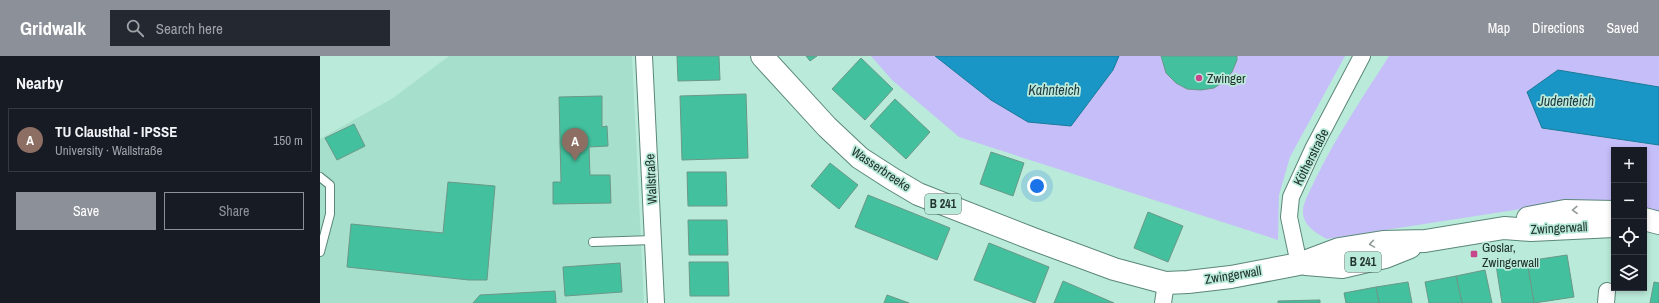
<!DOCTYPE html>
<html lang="en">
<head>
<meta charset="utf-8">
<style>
	:root { --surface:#171b24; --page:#242831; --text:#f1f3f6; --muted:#9ea1a6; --line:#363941; --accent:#8c9099 }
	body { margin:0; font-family:"Archivo Narrow",sans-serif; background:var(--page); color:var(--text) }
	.controls { position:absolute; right:12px; bottom:12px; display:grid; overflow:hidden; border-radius:0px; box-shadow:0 2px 6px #0003 }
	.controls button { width:36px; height:36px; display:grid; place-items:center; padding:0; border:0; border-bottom:1px solid var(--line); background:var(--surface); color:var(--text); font:20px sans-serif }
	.you { position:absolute; left:717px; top:130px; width:14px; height:14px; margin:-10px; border:3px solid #fff; border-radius:50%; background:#1a73e8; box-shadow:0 0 0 6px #1a73e833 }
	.badge { display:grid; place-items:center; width:26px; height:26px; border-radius:50%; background:var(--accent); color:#fff; font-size:13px; font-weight:700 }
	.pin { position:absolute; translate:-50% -33px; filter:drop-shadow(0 1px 2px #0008) }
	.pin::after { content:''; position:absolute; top:21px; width:14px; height:12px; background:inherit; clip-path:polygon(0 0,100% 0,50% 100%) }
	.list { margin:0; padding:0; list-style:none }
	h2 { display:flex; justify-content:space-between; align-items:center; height:52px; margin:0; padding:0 16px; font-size:17px }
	h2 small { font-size:13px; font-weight:400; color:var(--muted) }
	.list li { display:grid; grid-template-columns:26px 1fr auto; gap:12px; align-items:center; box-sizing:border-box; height:64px; margin:0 8px 8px; padding:0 8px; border:1px solid var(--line); border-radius:0px }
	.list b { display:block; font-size:15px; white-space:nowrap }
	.list p { margin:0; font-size:13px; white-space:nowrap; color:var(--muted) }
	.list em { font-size:13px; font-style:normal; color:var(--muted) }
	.actions { display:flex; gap:8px; padding:12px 16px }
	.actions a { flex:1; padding:9px 0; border:1px solid var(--accent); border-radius:0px; text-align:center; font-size:14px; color:var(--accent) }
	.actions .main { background:var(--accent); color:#fff }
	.icon { flex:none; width:22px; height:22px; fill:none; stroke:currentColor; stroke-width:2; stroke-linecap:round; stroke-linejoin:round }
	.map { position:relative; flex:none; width:1339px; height:247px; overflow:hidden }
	header { display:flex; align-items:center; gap:24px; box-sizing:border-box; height:56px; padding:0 20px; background:var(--accent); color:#fff }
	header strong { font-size:19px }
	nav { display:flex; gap:22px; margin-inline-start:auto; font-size:14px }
	.search { width:280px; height:36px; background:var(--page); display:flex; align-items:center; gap:10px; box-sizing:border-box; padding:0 14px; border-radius:0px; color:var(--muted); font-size:15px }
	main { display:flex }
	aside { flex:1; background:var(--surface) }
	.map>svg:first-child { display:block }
</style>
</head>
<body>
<header>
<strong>Gridwalk</strong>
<div class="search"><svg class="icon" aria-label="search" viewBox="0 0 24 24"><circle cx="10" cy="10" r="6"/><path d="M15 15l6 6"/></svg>Search here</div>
<nav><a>Map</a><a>Directions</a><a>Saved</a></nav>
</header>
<main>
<aside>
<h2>Nearby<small></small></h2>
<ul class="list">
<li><span class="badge" style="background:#8d6e63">A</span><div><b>TU Clausthal - IPSSE</b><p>University · Wallstraße</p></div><em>150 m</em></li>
</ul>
<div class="actions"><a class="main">Save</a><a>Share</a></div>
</aside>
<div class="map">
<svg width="1339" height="247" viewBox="0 0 1339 247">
	<rect width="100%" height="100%" fill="#baead9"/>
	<path fill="#a6dfcb" d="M129,0h183l12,247h-324v-164l73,-41z"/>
	<g fill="#c6bef9">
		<path d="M551,0h64l56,44 79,26 43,-56 6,-14h226l-55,101 -11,38 -1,45 -319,-103 -67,-57z"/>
		<path d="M1069,0h270v31l-101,-17 -16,58 117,17v66l-15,-3v-58h-30v55l-60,-1 -227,35c-11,-6 -25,-14 -24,-29 0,-7 8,-21 11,-28 21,-44 49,-85 75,-126z"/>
	</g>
	<g fill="#1996c6" stroke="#1b7998">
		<path d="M615,0h184l-6,14 -42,56 -43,-4 -37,-22z"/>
		<path d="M1238,14l101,17v58l-117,-17 -15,-36z"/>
	</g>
	<g fill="#43c19e" stroke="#6a9888">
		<path d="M357,0h42l1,24 -42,1z"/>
		<path d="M486,0h11l-7,5z"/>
		<path d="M841,0h76v4l-5,12 -9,10 -9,6 -13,2 -14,-1 -11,-6 -10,-10z"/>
		<path d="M541,2l32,31 -28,31 -33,-31z"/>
		<path d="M426,38l2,64 -66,2 -2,-64z"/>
		<path d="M282,40v31l5,-1 1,20 -19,1 1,28h20l1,28 -58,1v-22h8l-2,-85z"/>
		<path d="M575,43l35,33 -24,27 -36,-33z"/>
		<path d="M34,68l11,22 -28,14 -12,-22z"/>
		<path d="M671,96l33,11 -11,33 -33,-12z"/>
		<path d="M510,107l28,22 -19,24 -28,-23z"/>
		<path d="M367,116h39l1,34h-39z"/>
		<path d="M128,126l47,4 -8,94h-18l-122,-13 4,-43 92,9z"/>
		<path d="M548,139l82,33 -13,32 -82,-33z"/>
		<path d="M828,156l35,14 -15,36 -34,-14z"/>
		<path d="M368,164h39l1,35h-39z"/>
		<path d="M669,187l60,24 -14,36 -61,-23z"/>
		<path d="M1247,199l7,42 -40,6 -7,-42z"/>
		<path d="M1207,205l7,42h-32l-6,-38z"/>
		<path d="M369,206h39l1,34h-39z"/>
		<path d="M300,207l2,29 -57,4 -2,-29z"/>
		<path d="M1165,214l7,33h-30l-6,-27z"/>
		<path d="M1136,220l6,27h-33l-4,-21z"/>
		<path d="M743,225l51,22h-60z"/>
		<path d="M1088,226l4,21h-33l-3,-16z"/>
		<path d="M1334,226l5,1v20h-9z"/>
		<path d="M1056,231l3,16h-33l-2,-10z"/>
		<path d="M235,235l1,12h-83l7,-8z"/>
		<path d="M567,239l22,8h-25z"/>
		<path d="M1000,244v3h-42v-2z"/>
	</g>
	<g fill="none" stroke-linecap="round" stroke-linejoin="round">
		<g stroke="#5a8778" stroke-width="10">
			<g id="lane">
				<path d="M0,121l10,8v29l-10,38"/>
				<path d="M273,186l60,-2"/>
			</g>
		</g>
		<g stroke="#5a8778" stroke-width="18">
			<g id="street">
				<path d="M324,0l12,247"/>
				<path d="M979,208l-10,-47 2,-20 22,-48 49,-93"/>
				<path d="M843,247l3,-20"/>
				<path d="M1286,247l1,-12"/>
			</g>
		</g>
		<g stroke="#5a8778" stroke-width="24">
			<g id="primary">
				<path d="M442,0l65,71 33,31 31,20 27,16 115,45 81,30 52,14 22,-1 43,-5 68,-13 40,-15 44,-7 42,-1 79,-13 27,2 83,-4"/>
				<path d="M1208,162l37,-7 49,1"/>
				<path d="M1324,163l15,4"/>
				<path d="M986,208l36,3 43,-10 25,-10"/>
			</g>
		</g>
		<use href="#lane" stroke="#fff" stroke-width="8"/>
		<use href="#street" stroke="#fff" stroke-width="16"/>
		<use href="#primary" stroke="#fff" stroke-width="22"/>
	</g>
	<defs><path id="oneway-chevron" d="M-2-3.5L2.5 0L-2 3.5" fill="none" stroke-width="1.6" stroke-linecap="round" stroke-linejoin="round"/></defs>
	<g stroke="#909a96">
		<use href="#oneway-chevron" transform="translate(1255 154) rotate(178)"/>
		<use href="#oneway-chevron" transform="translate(1052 188) rotate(171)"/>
	</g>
	<g fill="#c8458b" stroke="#baead9" stroke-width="1.5">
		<circle cx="879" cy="22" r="4"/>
		<rect x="1150" y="194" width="8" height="8" rx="2"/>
	</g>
	<g text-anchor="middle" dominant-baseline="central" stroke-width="3.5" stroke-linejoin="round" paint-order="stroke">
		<g fill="#baead9" stroke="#4f6b61" stroke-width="1">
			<rect x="605" y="138" width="36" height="20" rx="3"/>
			<rect x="1025" y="196" width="36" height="20" rx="3"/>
		</g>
		<g font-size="12" font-weight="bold" fill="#21342d">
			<text x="623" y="148">B 241</text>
			<text x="1043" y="206">B 241</text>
		</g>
		<g font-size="13" fill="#21342d" stroke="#baead9" text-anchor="start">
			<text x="887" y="22">Zwinger</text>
			<text x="1162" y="191">Goslar,<tspan x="1162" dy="15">Zwingerwall</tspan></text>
		</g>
		<g font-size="13" fill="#21342d" stroke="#baead9">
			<text transform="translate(991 101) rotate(-63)">Kötherstraße</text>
			<text transform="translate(561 113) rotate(34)">Wasserbreeke</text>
			<text transform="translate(331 123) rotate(-93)">Wallstraße</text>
			<text transform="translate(1239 172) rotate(-3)">Zwingerwall</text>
			<text transform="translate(913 219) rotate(-9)">Zwingerwall</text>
		</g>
		<g font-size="14" font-style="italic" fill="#213945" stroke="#baead9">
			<text x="734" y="34">Kahnteich</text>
			<text x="1246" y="45">Judenteich</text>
		</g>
	</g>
</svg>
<div class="controls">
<button>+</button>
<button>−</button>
<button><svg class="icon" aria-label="locate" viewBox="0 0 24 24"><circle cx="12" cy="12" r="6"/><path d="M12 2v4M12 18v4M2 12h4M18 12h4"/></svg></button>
<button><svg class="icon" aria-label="layers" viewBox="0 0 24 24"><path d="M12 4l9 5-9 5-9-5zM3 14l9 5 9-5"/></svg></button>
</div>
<div class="you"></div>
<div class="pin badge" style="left:255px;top:105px;background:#8d6e63">A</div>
</div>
</main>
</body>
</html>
